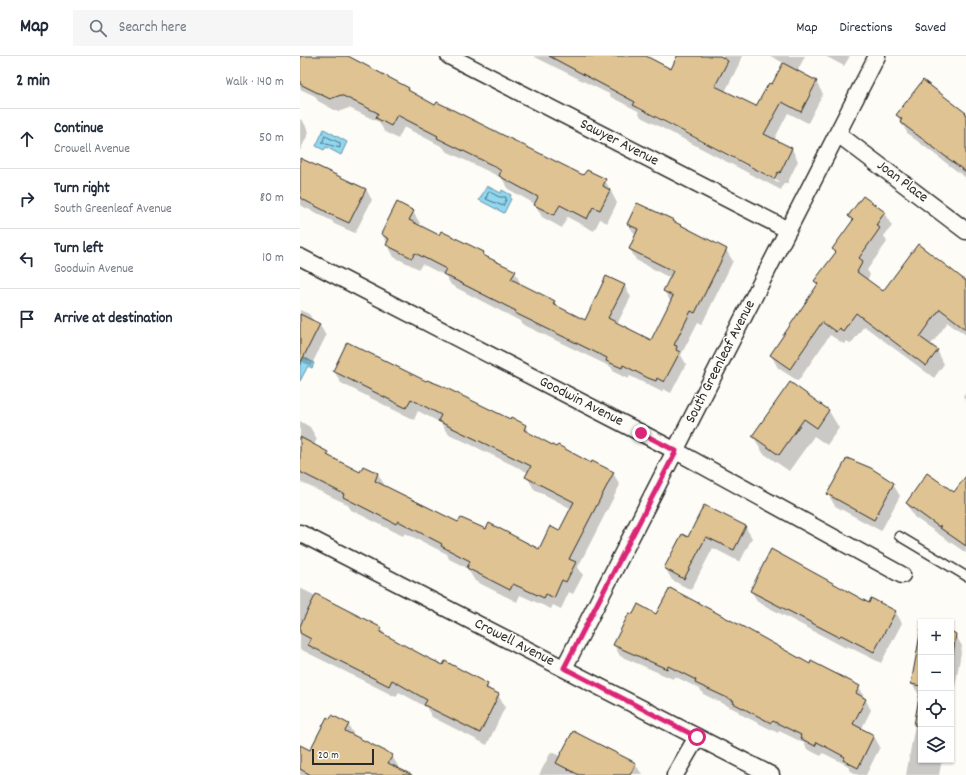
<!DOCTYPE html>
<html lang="en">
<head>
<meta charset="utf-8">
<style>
	:root { --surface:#fff; --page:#f6f6f7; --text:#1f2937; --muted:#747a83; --line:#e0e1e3 }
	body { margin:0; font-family:Dekko,sans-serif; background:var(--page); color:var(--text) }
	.controls { position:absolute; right:12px; bottom:12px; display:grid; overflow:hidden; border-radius:0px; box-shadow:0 1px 3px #0004 }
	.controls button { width:36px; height:36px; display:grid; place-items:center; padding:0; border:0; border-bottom:1px solid var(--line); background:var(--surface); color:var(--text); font:20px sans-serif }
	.scale { position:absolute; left:12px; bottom:10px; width:62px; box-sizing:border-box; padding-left:4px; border:2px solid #2b2b2b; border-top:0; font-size:11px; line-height:14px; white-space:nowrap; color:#2b2b2b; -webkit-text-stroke:3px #fdfcf7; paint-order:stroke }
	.stop { position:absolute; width:12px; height:12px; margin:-9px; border:3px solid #db2777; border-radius:50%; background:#fff }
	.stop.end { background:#db2777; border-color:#fff; box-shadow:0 1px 4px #0008 }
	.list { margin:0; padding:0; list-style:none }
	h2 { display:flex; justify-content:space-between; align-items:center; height:52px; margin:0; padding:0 16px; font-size:17px }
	h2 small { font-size:13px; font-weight:400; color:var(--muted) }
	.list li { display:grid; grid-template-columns:26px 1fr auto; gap:12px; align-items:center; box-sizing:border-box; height:60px; padding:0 16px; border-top:1px solid var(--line) }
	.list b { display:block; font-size:15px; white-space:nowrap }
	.list p { margin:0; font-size:13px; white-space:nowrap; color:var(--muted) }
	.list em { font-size:13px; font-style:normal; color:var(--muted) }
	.icon { flex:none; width:22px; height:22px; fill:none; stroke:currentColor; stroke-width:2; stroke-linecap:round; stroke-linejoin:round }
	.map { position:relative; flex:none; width:666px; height:719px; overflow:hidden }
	header { display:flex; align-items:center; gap:24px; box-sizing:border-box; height:56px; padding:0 20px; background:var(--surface); border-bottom:1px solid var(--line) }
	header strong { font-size:19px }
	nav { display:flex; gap:22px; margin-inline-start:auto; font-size:14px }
	.search { width:280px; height:36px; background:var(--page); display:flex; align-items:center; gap:10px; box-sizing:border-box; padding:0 14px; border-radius:0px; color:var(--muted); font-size:15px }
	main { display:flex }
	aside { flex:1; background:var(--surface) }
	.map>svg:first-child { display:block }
</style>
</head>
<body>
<header>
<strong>Map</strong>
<div class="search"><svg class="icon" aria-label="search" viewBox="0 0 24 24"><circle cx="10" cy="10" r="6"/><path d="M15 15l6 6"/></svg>Search here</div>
<nav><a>Map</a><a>Directions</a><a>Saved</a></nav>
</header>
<main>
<aside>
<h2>2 min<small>Walk · 140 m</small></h2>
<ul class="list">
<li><svg class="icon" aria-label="ahead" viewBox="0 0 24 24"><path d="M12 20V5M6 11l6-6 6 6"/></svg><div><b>Continue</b><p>Crowell Avenue</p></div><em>50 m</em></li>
<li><svg class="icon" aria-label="right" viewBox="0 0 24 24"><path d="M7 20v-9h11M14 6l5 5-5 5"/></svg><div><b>Turn right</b><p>South Greenleaf Avenue</p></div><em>80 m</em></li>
<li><svg class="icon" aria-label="left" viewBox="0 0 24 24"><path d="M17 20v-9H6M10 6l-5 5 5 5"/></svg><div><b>Turn left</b><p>Goodwin Avenue</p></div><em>10 m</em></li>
<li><svg class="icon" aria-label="arrive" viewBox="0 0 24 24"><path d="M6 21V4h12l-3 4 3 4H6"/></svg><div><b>Arrive at destination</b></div></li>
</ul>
</aside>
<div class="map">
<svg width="666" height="719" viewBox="0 0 666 719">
	<rect width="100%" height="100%" fill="#fdfcf7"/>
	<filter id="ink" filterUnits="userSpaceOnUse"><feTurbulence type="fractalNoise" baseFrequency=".025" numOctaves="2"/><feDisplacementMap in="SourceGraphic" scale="8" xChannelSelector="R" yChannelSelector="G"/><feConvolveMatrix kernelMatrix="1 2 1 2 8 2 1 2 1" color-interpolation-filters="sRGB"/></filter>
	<g filter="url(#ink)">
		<g fill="#90d7f1" stroke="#6892a2">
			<path d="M24,73l23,13 -6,13 -15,-8 -2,3 -8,-4z"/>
			<path d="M187,130l14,7 1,-3 9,5 -1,3 1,1 -7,14 -25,-13z"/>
			<path d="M0,299l14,8 -2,5 -4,-2 -8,15z"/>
		</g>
		<g fill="#0003" fill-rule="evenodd">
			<path d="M0,0h45l63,32 3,4 25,14 147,70 22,4 12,23 -10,20 -7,-4 -6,12 -27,-14 -5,11 -20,-11 -7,-13 -27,-15 -6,-11 -56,-27 -3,-4 -39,-20 -6,12 -14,-8 -5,-9 -30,-14 -11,4 -20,-11 -3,-5 -15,-7z"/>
			<path d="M233,0h109l30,14 6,-14h65l-18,36 31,15 16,-21 12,-23 -14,-7h35l-8,16 19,10 7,12 -15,29 -20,-10 -14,27 18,9 6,12 -11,23 -3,-1 -3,7 -140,-73 -3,-6 -27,-14 -2,-3zM337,50l142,75 -1,1 -141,-74z"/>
			<path d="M525,0h25l-6,10z"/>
			<path d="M666,55v67l-58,-44 -11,-19 67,-2z"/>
			<path d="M0,63l3,2 6,11 -9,19z"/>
			<path d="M0,102l66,31 6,11 -17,33 -21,-9 -2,-3 -32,-16z"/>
			<path d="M113,156l7,11 -1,3 21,10 44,17 2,5 29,14 6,13 33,17 4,6 27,14 39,-37 7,12 -14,27 34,17 20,-39 -7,-11 6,-13 -34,-18 -6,-11 6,-13 -8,-12 45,-4 2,3 51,27 7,11 -31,63 -4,-2 -17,33 5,9 -15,29 -8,-4 -1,3 -32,-16 -2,3 -14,-7 -3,-5 -89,-43 -2,-3 -69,-36 -5,-9 -24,-12 -3,5 -25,-12 -12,-23z"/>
			<path d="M584,157l8,13 -8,10 3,6 -20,28 3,5 -3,5 16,13 83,-11v53l-18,-13 -18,24 7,4 7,14 -10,14 -70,-52 -13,18 -4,-3 -3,3 -14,-9 -32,46 -20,-13 -7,-13 47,-70 -2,-4 20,-27 -3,-5 20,-27 -4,-6z"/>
			<path d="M0,254l9,4 5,8 6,3 6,11 -15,30 -11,-5z"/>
			<path d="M34,315l93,11 83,39 1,-2 15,7 5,9 60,29 22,9 7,12 -42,82 5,8 -10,19 -4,-2 -8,17 -8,-4 -2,4 -31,-14 -3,7 -42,-21 -8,-13 -18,-9 -2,-5 -42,-21 -2,3 -52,-26 -4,-6 -47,-22v-61l10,6 7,12 -3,6 14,7 3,7 30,14 3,-6 14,7 7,12 74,37 27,8 53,20 21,-19 12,-23 -38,-20 -7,-12 2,-4 -82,-40 -6,-10 -23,-12 -4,9 -73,-37z"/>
			<path d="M490,328l39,27 10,17 -12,17 -13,-9 -25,35 -26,-18 -10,-17z"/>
			<path d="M666,336v9l-3,-5z"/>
			<path d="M547,403l36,16 2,4 8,5 7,12 -19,35 -46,-25 -7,-12z"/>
			<path d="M627,418l28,20 11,-17v76l-52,-36 -7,-13z"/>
			<path d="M445,470l7,12 -12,24 -27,-14 -22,42 -19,-10 -7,-12 24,-30z"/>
			<path d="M471,494l98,54 26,7 7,12 -21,40 -34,-17 -1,2 -88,-46 -7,-11z"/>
			<path d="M0,532l81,41 5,7 40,22 61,27 4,7 7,3 7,12 -18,38 -55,-28 -6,-10 -27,-15 -3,5 -96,-48z"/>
			<path d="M357,559l153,50 49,22 12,23 -10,20 13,6 6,11 -14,28h-8l-7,-4 -4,-6 -24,-12 -2,3 -14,-7 -3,-6 -25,-12 -1,2 -38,-19 -2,-3 -35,-17 -3,-5 -26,-13 -1,3 -53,-23 -6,-11z"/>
			<path d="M651,576l4,2 7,12 -11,66z"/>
			<path d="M621,578v126h21l-3,15h-33l14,-79 -8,-12z"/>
			<path d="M48,668l6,11 -1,1 39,20 6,10 -1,2 12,7h-109v-29l10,5z"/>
			<path d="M251,696l9,4 75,8 7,10 -103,1z"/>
		</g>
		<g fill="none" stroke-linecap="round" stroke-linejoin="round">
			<g stroke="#53707a" stroke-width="1">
				<path d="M25,80l15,7v5l-17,-5z"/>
				<path d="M190,136l9,5h7v3l-3,6 -17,-7 2,-6z"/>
			</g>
		</g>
		<g fill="#dfc393" stroke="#2b2b2b">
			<path d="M0,0h48l61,32 -1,2 27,15 2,-3 146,73 4,-5 19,9 -3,7 7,4 -10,20 -7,-3 -6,12 -27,-14 -6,10 -20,-10 4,-8 -39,-21 2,-5 -7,-5 -57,-28 1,-2 -41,-21 -6,11 -15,-8 2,-5 -37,-18 -11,4 -30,-15z"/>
			<path d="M249,0h97l25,13 6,-13h43l8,5 -13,25 41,20 13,-23 3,1 11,-21 34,18 -16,31 -19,-10 -18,32 28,14 -12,25 -2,-1 -4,7 -141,-74 2,-3z"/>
			<path d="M623,24l43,33v59l-66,-50 2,-3 -6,-4z"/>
			<path d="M0,102l66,31 -17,34 -22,-10v-1l-27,-14z"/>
			<path d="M563,140l22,16 -9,13 4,3 -21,30 4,3 -6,11 26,19 35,-47 48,37v48l-26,-20 -20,28 18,13 -12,16 -70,-53 -13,18 -4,-3 -3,4 -14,-10 -32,47 -20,-14 48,-71 -4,-3 22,-29 -4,-3 21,-29 -5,-4z"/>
			<path d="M97,146l17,9 -5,9 30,15 2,-4 43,21 -1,3 33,16 -5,8 44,22 -2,3 32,16 21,-44 19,9 -17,33 43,22 22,-44 -10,-5 10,-20 -44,-22 9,-20 -11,-5 10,-21 37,17 -1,1 54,28 -32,64 -4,-2 -17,34 3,1 -1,4 4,2 -16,30 -7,-4 -1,3 -8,-3 -25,-13 -1,3 -16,-7 1,-3 -92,-45 1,-2 -73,-37 3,-5 -31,-16 -3,5 -26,-13 3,-6 -8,-5z"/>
			<path d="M0,258l20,10 -20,40z"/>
			<path d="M47,286l79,39 1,-1 13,5 70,34 1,-2 15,8 -2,5 32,17 2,-2 33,18 1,-2 22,11 -45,87 7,3 -10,20 -4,-2 -8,18 -8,-4 -2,4 -31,-14 -3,6 -43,-22 3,-7 -29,-15 1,-2 -44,-23 -2,3 -53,-27 1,-3 -44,-22v-35l28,15 -1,3 33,17 3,-6 15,7 -3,8 83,41 3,-4 25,11 3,-6 50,26 11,-23 9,5 15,-29 -49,-25 6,-11 -93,-45 3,-6 -30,-16 -5,9 -73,-37z"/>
			<path d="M490,326l39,28 -12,18 -13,-9 -25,36 -27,-19z"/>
			<path d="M547,402l24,10 23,15 -20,37 -47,-26z"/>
			<path d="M627,417l27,19 12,-16v70l-26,-18v-3l-1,2 -33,-24z"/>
			<path d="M404,449l42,21 -12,24 -28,-13 -22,42 -20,-11 18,-34 6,3z"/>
			<path d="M471,493l98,54 2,-5 25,13 -22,41 -33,-17 -2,2 -89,-46z"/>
			<path d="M370,532l79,42 61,34 1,-3 49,25 -4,7 10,6 -13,25 21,11 -16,33 -15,-8 2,-3 -28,-15 -2,4 -15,-8 1,-3 -28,-14 -2,2 -38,-20 1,-2 -39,-18 1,-3 -28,-14 -1,3 -54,-24 16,-32 4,1 5,-10 18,10z"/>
			<path d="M16,538l66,34 -2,4 46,25 17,8 2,-4 43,23 -2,4 13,6 -19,39 -56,-28 3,-5 -35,-20 -3,6 -81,-41 3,-6 -11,-6v-7z"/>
			<path d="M621,573v57l-10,-2z"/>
			<path d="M651,575l5,3 -5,32z"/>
			<path d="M621,632v38l-7,-1 4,-22z"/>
			<path d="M32,659l17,9 -4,7 48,24 -5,8 24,12h-101l-11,-6v-24l10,5 17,-33 3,2z"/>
			<path d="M273,675l63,32 -6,12h-51l-23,-12z"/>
		</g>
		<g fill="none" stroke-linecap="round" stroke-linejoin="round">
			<g stroke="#2b2b2b" stroke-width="11">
				<path id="lane" d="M599,480l67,40"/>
			</g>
			<g stroke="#2b2b2b" stroke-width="19">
				<g id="street">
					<path d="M149,0l339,174"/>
					<path d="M538,78l128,97"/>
					<path d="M0,201l376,194 226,124"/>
					<path d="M0,477l471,242"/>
					<path d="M264,612l313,-612"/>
					<path d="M375,719l22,-38"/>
				</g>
			</g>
			<use href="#lane" stroke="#fdfcf7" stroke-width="8"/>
			<use href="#street" stroke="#fdfcf7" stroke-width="16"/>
		</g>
	</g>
	<g fill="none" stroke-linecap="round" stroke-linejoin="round" filter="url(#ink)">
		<path stroke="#db2777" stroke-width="5" d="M341,377l35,18 -112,217 133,69"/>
	</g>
	<g text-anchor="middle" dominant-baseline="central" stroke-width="3" stroke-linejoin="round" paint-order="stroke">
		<g font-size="15" fill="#2b2b2b" stroke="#fdfcf7">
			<text transform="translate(319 87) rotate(27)">Sawyer Avenue</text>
			<text transform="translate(602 126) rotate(37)">Joan Place</text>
			<text transform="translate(421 306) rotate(-63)">South Greenleaf Avenue</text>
			<text transform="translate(281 346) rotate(27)">Goodwin Avenue</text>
			<text transform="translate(214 587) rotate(27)">Crowell Avenue</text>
		</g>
	</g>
</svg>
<div class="controls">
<button>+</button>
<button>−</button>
<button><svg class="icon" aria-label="locate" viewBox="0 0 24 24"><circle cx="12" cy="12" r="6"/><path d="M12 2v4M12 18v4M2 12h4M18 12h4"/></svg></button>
<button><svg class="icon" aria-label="layers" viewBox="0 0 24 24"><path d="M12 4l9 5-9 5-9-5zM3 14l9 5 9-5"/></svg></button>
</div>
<div class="scale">20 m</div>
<div class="stop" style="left:397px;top:681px"></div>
<div class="stop end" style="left:341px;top:377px"></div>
</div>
</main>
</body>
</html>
